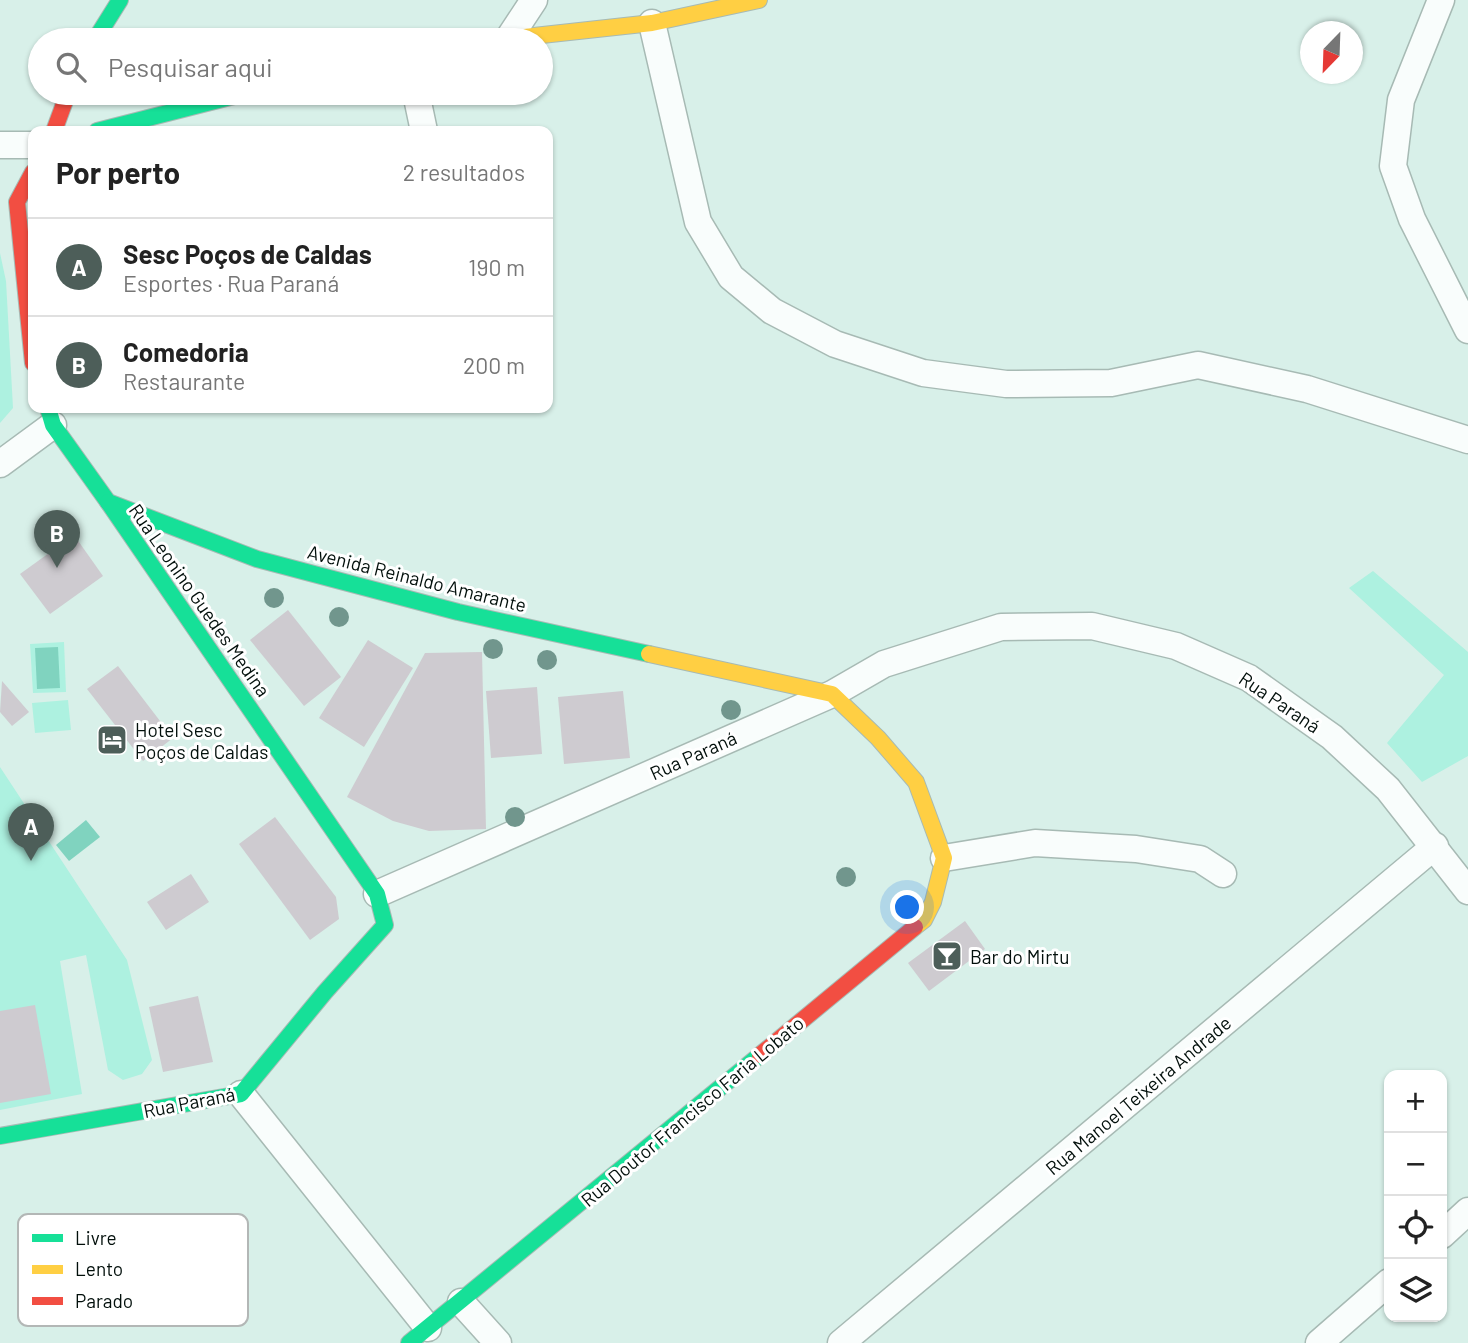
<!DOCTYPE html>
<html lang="pt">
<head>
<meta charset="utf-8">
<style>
	:root { --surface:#fff; --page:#f2f2f2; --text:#222; --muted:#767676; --line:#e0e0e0; --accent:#4d5e59 }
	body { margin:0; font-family:Barlow,sans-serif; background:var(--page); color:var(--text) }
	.controls { position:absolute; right:21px; bottom:21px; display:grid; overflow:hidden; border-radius:14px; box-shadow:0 2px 5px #0004 }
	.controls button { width:63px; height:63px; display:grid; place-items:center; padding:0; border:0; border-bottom:2px solid var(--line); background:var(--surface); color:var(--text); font:35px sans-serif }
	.compass { position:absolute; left:1300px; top:21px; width:63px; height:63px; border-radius:50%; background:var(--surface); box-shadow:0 2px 5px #0004; rotate:203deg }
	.you { position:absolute; left:908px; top:908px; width:24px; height:24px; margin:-18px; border:5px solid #fff; border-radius:50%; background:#1a73e8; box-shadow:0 0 0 10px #1a73e833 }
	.badge { display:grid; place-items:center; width:46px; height:46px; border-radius:50%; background:var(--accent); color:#fff; font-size:23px; font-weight:700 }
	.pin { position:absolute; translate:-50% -58px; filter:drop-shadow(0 2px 4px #0008) }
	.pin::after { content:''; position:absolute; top:37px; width:24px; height:21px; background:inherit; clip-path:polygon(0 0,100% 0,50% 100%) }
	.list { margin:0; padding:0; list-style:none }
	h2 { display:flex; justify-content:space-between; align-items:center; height:91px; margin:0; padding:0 28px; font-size:30px }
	h2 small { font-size:23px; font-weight:400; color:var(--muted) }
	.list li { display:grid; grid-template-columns:46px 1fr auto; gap:21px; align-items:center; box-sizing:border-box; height:98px; padding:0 28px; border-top:2px solid var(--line) }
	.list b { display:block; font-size:26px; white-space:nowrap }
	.list p { margin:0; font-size:23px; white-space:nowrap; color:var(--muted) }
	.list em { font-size:23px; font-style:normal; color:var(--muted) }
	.icon { flex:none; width:38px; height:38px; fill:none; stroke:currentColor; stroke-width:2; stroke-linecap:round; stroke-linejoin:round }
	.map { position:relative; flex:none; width:1468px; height:1343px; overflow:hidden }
	.search { position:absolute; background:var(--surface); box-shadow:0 2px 5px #0004; left:28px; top:28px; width:525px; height:77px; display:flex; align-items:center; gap:18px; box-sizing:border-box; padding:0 24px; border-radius:38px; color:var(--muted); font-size:26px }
	.panel { position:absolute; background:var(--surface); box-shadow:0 2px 5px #0004; left:28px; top:126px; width:525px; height:287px; border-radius:14px }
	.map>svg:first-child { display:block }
</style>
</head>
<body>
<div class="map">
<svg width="1468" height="1343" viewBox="0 0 1468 1343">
	<rect width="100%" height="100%" fill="#d8f0e9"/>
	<g fill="#adf1e0">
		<path d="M0,253l6,28 7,127 -13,15z"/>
		<path d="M1373,571l95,81v104l-46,26 -35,-39 57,-68 -95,-87z"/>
		<path d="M64,642l2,50 -33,1 -3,-49z"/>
		<path d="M68,700l3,30 -36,3 -3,-30z"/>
		<path d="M0,767l127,193 25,100 -10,14 -19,6 -15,-10 -22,-115 -26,6 22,133 -82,16z"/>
	</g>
	<g fill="#80d3bf">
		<path d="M58,647l2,41 -23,1 -2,-41z"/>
		<path d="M86,820l14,17 -31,24 -13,-16z"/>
	</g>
	<g fill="#cecbd0">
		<path d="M74,535l29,41 -53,38 -30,-40z"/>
		<path d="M288,610l53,67 -37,29 -54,-66z"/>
		<path d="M368,640l45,28 -49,79 -45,-29z"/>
		<path d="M482,652l4,177 -57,2 -36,-10 -46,-24 78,-144z"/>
		<path d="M118,666l55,72 -30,23 -56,-72z"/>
		<path d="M2,681l27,31 -17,14 -12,-14z"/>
		<path d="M537,687l5,67 -51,4 -5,-67z"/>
		<path d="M623,691l7,67 -66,6 -6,-67z"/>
		<path d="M275,817l61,80 3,22 -29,21 -71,-96z"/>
		<path d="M191,874l18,28 -43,28 -19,-28z"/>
		<path d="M965,921l20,28 -56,42 -21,-28z"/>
		<path d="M198,996l15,66 -50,10 -14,-65z"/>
		<path d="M35,1005l16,89 -51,9v-92z"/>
	</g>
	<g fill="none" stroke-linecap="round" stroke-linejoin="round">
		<g stroke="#a7bab4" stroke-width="29">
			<g id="street">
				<path d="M1441,0l-40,100 -8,66 19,53 56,111"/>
				<path d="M652,23l46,199 33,55 41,34 63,33 88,29 83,11 105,-1 87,-18 109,24 161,51"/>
				<path d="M509,38l25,-38"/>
				<path d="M416,93l8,38"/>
				<path d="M0,145h33"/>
				<path d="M0,464l53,-39"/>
				<path d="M944,858l91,-15 101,6 64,10 23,15"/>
				<path d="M377,894l455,-200 52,-30 117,-37 91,-1 84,20 73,32 83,59 56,52 80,102"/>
				<path d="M241,1094l187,234"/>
				<path d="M1442,1235l26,-24"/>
				<path d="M461,1302l37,41"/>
				<path d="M841,1343l594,-497"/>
				<path d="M1319,1343l70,-61"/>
			</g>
		</g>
		<g stroke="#a7bab4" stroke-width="18">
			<g id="fast">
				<path d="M95,40l25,-40"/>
				<path d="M97,131l149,-38"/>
				<path d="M48,408l5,17 55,77 149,57 201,53 191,42"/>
				<path d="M0,1136l241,-42 84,-102 60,-67 -8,-31 -269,-392"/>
				<path d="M409,1343l351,-288"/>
			</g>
		</g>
		<g stroke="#a7bab4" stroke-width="18">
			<g id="slow">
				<path d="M497,40l155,-17 107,-23"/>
				<path d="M649,654l183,40 46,44 38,44 28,76 -11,44 -9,18 -9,7"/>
			</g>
		</g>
		<g stroke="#a7bab4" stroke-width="18">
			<g id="jam">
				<path d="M54,131l14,-38"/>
				<path d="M33,172l-16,30 16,161"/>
				<path d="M760,1055l155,-128"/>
			</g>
		</g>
		<use href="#street" stroke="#f9fdfc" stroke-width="26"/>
		<use href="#fast" stroke="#16e098" stroke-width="16"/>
		<use href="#slow" stroke="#ffcf43" stroke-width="16"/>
		<use href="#jam" stroke="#f24e42" stroke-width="16"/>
	</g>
	<g fill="#71968d">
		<circle cx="274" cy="598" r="10"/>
		<circle cx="339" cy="617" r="10"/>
		<circle cx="493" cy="649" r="10"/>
		<circle cx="547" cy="660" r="10"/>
		<circle cx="731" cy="710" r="10"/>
		<circle cx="515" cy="817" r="10"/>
		<circle cx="846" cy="877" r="10"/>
	</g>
	<defs>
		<g id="hotel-square" transform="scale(1.575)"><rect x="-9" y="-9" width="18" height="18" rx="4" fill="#4d5e59" stroke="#fff"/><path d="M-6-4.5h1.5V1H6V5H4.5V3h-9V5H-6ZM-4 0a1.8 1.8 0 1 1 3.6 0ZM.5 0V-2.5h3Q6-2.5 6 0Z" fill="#fff"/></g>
		<g id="bar-square" transform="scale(1.575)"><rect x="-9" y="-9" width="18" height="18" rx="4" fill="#4d5e59" stroke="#fff"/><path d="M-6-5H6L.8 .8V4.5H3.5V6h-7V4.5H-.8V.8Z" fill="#fff"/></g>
	</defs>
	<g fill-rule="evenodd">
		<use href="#hotel-square" x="112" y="740"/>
		<use href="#bar-square" x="947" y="956"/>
	</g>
	<g text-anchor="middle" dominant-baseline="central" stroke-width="6" stroke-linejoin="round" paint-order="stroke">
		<g font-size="19" fill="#020f0b" stroke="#fff">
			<text transform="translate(417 578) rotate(14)">Avenida Reinaldo Amarante</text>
			<text transform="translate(200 600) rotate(55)">Rua Leonino Guedes Medina</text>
			<text transform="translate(1280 702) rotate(34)">Rua Paraná</text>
			<text transform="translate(693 755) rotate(-24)">Rua Paraná</text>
			<text transform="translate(1138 1095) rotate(-40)">Rua Manoel Teixeira Andrade</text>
			<text transform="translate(189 1102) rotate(-11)">Rua Paraná</text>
			<text transform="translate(692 1111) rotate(-40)">Rua Doutor Francisco Faria Lobato</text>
		</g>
		<g font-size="19" fill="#020f0b" stroke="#fff" text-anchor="start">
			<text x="135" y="729">Hotel Sesc<tspan x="135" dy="22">Poços de Caldas</tspan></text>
			<text x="970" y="956">Bar do Mirtu</text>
		</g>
	</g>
	<rect x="18" y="1214" width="230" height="112" rx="10" fill="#fff" stroke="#b3b7b6" stroke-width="2"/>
	<rect x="32" y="1234" width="31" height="8" fill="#16e098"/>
	<rect x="32" y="1265" width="31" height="9" fill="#ffcf43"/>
	<rect x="32" y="1297" width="31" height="8" fill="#f24e42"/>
	<g font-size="19" fill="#020f0b">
		<text x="75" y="1245">Livre</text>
		<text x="75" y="1276">Lento</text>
		<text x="75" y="1308">Parado</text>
	</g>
</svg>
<div class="controls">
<button>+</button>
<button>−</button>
<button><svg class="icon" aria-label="locate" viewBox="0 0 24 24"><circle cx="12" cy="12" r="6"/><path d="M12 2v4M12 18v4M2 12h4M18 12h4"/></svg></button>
<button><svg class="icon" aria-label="layers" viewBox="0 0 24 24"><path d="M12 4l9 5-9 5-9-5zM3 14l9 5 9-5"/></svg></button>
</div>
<svg class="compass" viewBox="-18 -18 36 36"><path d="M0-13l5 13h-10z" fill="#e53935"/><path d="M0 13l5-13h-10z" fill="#767676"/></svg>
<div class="you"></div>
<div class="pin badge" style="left:31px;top:861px">A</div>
<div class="pin badge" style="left:57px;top:568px">B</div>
<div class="search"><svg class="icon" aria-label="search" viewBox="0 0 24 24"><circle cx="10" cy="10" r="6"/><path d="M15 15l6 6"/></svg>Pesquisar aqui</div>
<section class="panel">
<h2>Por perto<small>2 resultados</small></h2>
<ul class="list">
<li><span class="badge">A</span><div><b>Sesc Poços de Caldas</b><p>Esportes · Rua Paraná</p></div><em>190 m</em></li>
<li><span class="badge">B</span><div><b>Comedoria</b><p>Restaurante</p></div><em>200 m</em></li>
</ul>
</section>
</div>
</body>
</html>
